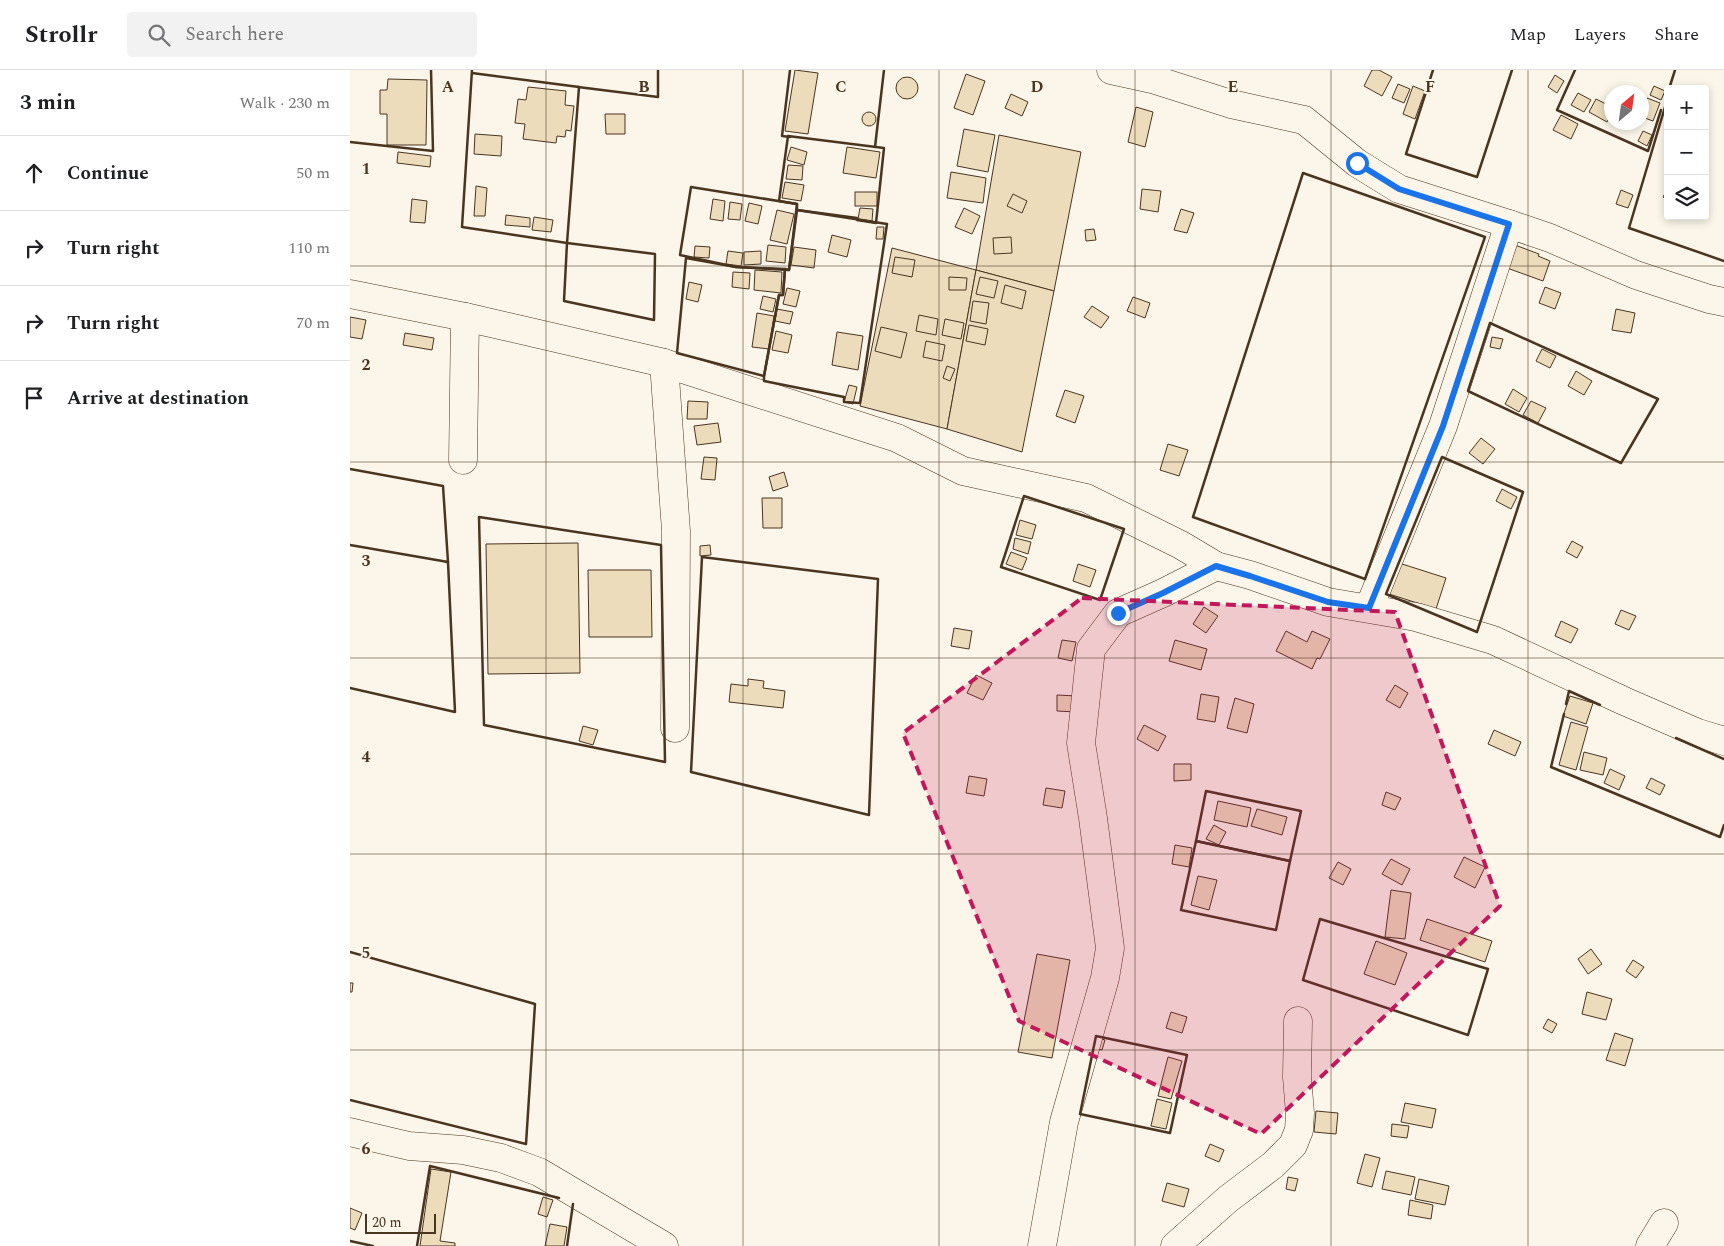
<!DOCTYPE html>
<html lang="en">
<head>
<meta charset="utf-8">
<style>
	:root { --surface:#fff; --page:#f2f2f2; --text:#202124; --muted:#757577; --line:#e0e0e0 }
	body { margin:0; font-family:Spectral,serif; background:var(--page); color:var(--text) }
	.controls { position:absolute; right:15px; top:15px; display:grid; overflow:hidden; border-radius:5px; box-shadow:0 2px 8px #0003 }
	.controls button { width:45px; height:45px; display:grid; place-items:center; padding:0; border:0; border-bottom:1px solid var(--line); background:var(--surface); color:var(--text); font:25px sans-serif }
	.compass { position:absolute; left:1254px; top:15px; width:45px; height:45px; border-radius:50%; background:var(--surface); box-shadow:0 2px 8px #0003; rotate:29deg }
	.scale { position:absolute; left:15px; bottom:12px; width:71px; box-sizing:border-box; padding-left:5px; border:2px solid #4a3520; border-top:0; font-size:14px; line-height:18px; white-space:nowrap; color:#4a3520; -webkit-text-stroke:4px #fbf6e9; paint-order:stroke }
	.stop { position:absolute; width:15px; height:15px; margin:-11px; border:4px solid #1a73e8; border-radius:50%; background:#fff }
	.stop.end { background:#1a73e8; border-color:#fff; box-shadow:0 1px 5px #0008 }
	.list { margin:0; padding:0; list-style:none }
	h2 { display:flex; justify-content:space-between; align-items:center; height:65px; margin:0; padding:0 20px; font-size:21px }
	h2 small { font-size:16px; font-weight:400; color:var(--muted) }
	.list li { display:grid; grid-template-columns:32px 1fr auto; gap:15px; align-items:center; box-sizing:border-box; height:75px; padding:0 20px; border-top:1px solid var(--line) }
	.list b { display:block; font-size:19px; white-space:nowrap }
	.list em { font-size:16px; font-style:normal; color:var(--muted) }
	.icon { flex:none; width:28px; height:28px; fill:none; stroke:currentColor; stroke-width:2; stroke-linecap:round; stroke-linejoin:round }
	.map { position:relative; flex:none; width:1374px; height:1176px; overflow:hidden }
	header { display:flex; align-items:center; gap:30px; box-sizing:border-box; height:70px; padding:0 25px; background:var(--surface); border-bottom:1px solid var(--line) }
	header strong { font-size:24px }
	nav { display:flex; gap:28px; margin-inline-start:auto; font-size:18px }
	.search { width:350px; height:45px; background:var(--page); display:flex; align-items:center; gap:12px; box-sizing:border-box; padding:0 18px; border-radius:5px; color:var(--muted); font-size:19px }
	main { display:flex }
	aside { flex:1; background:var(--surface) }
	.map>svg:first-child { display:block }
</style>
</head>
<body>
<header>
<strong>Strollr</strong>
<div class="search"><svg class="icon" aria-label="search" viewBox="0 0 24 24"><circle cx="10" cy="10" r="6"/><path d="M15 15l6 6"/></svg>Search here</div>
<nav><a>Map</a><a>Layers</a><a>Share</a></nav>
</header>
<main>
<aside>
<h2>3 min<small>Walk · 230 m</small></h2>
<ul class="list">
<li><svg class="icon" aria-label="ahead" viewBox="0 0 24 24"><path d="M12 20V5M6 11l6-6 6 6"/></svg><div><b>Continue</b></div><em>50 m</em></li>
<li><svg class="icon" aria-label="right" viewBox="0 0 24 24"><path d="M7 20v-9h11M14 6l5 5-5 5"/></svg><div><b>Turn right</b></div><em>110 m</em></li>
<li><svg class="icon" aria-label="right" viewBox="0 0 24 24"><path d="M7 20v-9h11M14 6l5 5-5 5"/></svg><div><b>Turn right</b></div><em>70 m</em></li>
<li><svg class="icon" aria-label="arrive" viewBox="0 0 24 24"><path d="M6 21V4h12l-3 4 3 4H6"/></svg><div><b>Arrive at destination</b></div></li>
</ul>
</aside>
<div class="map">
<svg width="1374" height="1176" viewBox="0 0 1374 1176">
	<rect width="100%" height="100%" fill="#fbf6e9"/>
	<g fill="#ecdcbc" stroke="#4a3520">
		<path d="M445,0l23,3 -10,61 -23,-3z"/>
		<path d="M1022,0h7l13,7 -10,19 -18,-10z"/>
		<path d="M616,4l19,7 -12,34 -19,-7z"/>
		<path d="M1205,5l9,6 -7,12 -9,-6z"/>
		<circle cx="557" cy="18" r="11"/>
		<path d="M38,9l39,1 -1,65h-39v-31h-7v-24h7z"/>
		<path d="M1048,14l12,5 -6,14 -12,-5z"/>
		<path d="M1063,16l12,5 -10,28 -12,-5z"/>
		<path d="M1304,16l11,5 -4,9 -11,-5z"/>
		<path d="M178,17l38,4 -1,14 9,1 -3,25 -5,-1 -1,7 -8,-1 -1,7 -33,-4 2,-15 -10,-1 3,-24 8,1z"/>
		<path d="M1228,23l13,7 -7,12 -13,-7z"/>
		<path d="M661,24l17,8 -6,14 -17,-8z"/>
		<path d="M1297,28l13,5 -7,18 -11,-4z"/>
		<path d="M1246,29l16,8v6l-5,9 -18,-10z"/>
		<path d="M786,37l17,5 -8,35 -17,-5z"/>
		<circle cx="519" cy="49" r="7"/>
		<path d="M255,44h20v20h-19z"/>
		<path d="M1211,45l17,9 -7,15 -18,-9z"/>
		<path d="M614,59l31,6 -7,37 -31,-6z"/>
		<path d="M1293,61l9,4 -5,11 -9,-5z"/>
		<path d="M125,64l27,2 -1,20 -27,-2z"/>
		<path d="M649,65l82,17 -27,139 -78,-21z"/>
		<path d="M441,77l16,5 -3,13 -17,-5z"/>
		<path d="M497,77l33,5 -4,26 -33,-5z"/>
		<path d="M48,82l33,4 -1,11 -33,-4z"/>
		<path d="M438,95l15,1 -1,14 -16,-1z"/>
		<path d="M601,102l35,6 -3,25 -36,-5z"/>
		<path d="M435,112l19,3 -3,16 -19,-3z"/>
		<path d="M126,116l11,2 -2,28h-11z"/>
		<path d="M1318,118v12l-5,-3z"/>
		<path d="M792,119l19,2 -3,21 -18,-3z"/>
		<path d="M1271,120l12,5 -5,13 -12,-4z"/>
		<rect x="505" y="122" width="22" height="14"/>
		<path d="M663,124l14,7 -5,12 -15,-7z"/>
		<path d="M62,129l15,2 -2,22 -15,-1z"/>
		<path d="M363,129l12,2 -2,20 -13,-2z"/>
		<path d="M380,132l12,2 -2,16 -12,-1z"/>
		<path d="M399,133l13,3 -4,18 -13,-3z"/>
		<path d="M510,138l13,1 -1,12 -14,-2z"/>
		<path d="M614,138l16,8 -8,18 -17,-7z"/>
		<path d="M831,139l13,4 -7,20 -13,-3z"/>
		<path d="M427,140l17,4 -7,30 -17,-4z"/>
		<path d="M156,145l24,3v9l-25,-2z"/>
		<path d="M184,147l19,3 -2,12 -19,-2z"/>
		<path d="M527,157h7l-1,12h-7z"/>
		<path d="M744,159l2,11 -10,1 -1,-11z"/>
		<path d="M482,165l19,5 -4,17 -19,-5z"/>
		<path d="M661,167l1,16 -18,1 -1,-16z"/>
		<path d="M418,175l18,2 -1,16 -19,-2z"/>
		<path d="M1165,175l24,9 -1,2 12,5 -7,20 -36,-13z"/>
		<path d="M345,176l15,1 -1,11 -15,-1z"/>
		<path d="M444,177l22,3 -2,18 -23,-3z"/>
		<path d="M542,178l84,22 -29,159 -87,-23z"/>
		<path d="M378,181l15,2 -2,13 -15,-2z"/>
		<path d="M411,181v13l-17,1v-13z"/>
		<path d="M545,187l20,3 -3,17 -20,-4z"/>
		<path d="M405,200l27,2 -1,21 -27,-3z"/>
		<path d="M626,200l78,21 -32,161 -75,-23z"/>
		<path d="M383,202l17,1 -1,16 -17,-2z"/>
		<path d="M599,207l18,1 -1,12h-17z"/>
		<path d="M630,207l18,4 -4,17 -18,-4z"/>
		<path d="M339,212l13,3 -4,17 -12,-3z"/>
		<path d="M655,215l21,6 -4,18 -21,-6z"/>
		<path d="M1195,217l16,6 -6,16 -16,-6z"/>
		<path d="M437,218l13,3 -4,16 -13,-3z"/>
		<path d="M413,226l13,3 -3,13 -13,-3z"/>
		<path d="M783,227l17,6 -5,15 -18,-7z"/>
		<path d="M623,231l16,2 -3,21 -16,-3z"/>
		<path d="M742,236l17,11 -8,11 -17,-11z"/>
		<path d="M427,239l16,3 -3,12 -15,-3z"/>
		<path d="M1266,239l19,4 -4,20 -19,-3z"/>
		<path d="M407,243l17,3 -5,33 -17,-2z"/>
		<path d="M569,245l19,4 -2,16 -20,-4z"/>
		<path d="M0,247l16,3 -4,19 -12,-2z"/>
		<path d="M595,249l19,4 -3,16 -19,-4z"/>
		<path d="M619,255l19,4 -3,16 -19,-4z"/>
		<path d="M531,257l26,6 -6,25 -26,-7z"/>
		<path d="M426,261l16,4 -4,18 -16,-3z"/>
		<path d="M487,262l26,4 -5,34 -26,-5z"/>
		<path d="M55,263l29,5 -2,12 -29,-5z"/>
		<path d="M1142,267l11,2 -3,10 -10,-2z"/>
		<path d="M576,271l19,4 -3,16 -19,-4z"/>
		<path d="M1192,279l14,7 -6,12 -14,-7z"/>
		<path d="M597,296l8,3 -5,12 -7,-3z"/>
		<path d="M1226,301l16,10 -8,14 -16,-9z"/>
		<path d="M499,315l8,2 -4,17 -9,-2z"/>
		<path d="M1163,319l14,9 -8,14 -14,-8z"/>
		<path d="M715,320l19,6 -9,27 -19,-7z"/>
		<path d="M338,331l20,1 -1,17h-20z"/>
		<path d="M1181,331l15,7 -8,15 -15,-8z"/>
		<path d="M368,353l3,19 -24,3 -3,-19z"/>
		<path d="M1131,368l14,11 -12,15 -14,-11z"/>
		<path d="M818,374l20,6 -9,26 -19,-6z"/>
		<path d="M354,387l13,1 -2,22 -14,-1z"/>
		<path d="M434,402l4,14 -15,5 -4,-14z"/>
		<path d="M1152,419l15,8 -6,12 -15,-8z"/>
		<path d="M412,428h20v30h-19z"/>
		<path d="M670,450l16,5 -4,14 -16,-4z"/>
		<path d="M665,468l16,4 -3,12 -15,-5z"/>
		<path d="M1222,471l11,6 -6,11 -11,-6z"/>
		<path d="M228,473l2,130 -92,1 -2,-130z"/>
		<path d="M360,475l1,10 -11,1v-10z"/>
		<path d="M661,482l16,6 -5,12 -16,-6z"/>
		<path d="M1049,493l47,15 -10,31 -47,-15z"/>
		<path d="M728,494l18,6 -6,17 -17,-6z"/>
		<path d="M238,500h63l1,67h-63z"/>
		<path d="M854,537l14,9 -12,17 -13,-9z"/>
		<path d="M1271,540l15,6 -7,14 -14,-6z"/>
		<path d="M1211,551l17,8 -7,14 -16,-7z"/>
		<path d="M604,558l18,3 -3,18 -18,-3z"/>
		<path d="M936,561l21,11 5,-11 18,8 -10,20 -3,-1 -5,11 -36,-18z"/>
		<path d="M712,570l14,2 -4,19 -14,-3z"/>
		<path d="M825,570l32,9 -6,21 -32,-9z"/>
		<path d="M626,605l16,8 -9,17 -16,-7z"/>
		<path d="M398,609l16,2 -1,7 22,3 -2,17 -54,-6 2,-18 17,2z"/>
		<path d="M1045,615l13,8 -8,15 -14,-8z"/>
		<path d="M851,624l18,3 -4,25 -18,-3z"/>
		<path d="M707,625l20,1 -1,16 -19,-1z"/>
		<path d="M1220,626l23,7 -7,21 -23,-8z"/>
		<path d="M885,628l19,6 -7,29 -20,-5z"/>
		<path d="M1221,652l17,5 -12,43 -17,-5z"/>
		<path d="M794,655l22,11 -8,15 -21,-12z"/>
		<path d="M233,656l15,4 -5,15 -14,-4z"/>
		<path d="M1144,660l27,12 -6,14 -27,-12z"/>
		<path d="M1234,682l23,6 -4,17 -23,-5z"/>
		<path d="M824,694h17v16l-17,1z"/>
		<path d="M1260,699l15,7 -6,14 -15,-7z"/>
		<path d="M619,706l18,3 -3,17 -18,-3z"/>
		<path d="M1301,708l14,7 -5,10 -14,-7z"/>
		<path d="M696,718l19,3 -3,17 -19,-3z"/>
		<path d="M1036,722l15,6 -6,12 -13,-5z"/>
		<path d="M868,731l33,7 -4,19 -33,-7z"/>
		<path d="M907,739l30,8 -5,18 -31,-9z"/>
		<path d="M864,755l12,7 -7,13 -13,-6z"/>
		<path d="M825,775l17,3 -3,19 -17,-3z"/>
		<path d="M1114,787l21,10 -10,21 -21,-11z"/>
		<path d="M1041,789l19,10 -8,16 -20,-11z"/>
		<path d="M988,792l13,7 -8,16 -14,-7z"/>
		<path d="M848,806l19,4 -8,30 -18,-5z"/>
		<path d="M1041,820l20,3 -6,46 -20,-2z"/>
		<path d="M1077,849l65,22 -7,21 -65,-22z"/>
		<path d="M1026,871l31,12 -12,32 -31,-11z"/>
		<path d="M1241,879l11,15 -14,10 -10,-15z"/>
		<path d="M687,884l33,6 -18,98 -34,-6z"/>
		<path d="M1283,890l11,7 -8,11 -10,-7z"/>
		<path d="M0,913h3l-1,9h-2z"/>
		<path d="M1237,922l25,7 -6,21 -24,-6z"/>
		<path d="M821,942l16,5 -5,16 -16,-5z"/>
		<path d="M1198,949l9,5 -5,9 -9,-5z"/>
		<path d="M1265,963l18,6 -8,27 -19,-6z"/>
		<path d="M746,967l9,3 -3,10 -8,-2z"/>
		<path d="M818,987l14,4 -11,38 -13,-3z"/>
		<path d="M807,1029l15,4 -6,26 -15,-3z"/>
		<path d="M1055,1033l31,6 -4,19 -31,-6z"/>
		<path d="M966,1041l22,2 -2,21 -22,-2z"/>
		<path d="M1042,1054l17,2 -2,12 -16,-2z"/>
		<path d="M860,1074l14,6 -5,12 -14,-6z"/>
		<path d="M1015,1084l15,4 -8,29 -15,-4z"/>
		<path d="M81,1099l20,3 -11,69 15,2v3h-35z"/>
		<path d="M1036,1101l29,6 -4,18 -29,-6z"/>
		<path d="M938,1107l10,2 -3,12 -9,-2z"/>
		<path d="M1069,1109l30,7 -4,19 -30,-6z"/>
		<path d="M817,1113l22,6 -5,18 -22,-6z"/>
		<path d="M193,1127l10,3 -6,17 -9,-3z"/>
		<path d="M1060,1130l23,5 -2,14 -23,-4z"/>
		<path d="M0,1138l12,5 -7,17 -5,-2z"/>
		<path d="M200,1154l17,3 -3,19h-19z"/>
	</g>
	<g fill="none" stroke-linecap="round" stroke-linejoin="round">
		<g stroke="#4a3520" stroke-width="29">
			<g id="minor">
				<path d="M761,0l41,9 79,25 73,16 53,43 42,26 110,35 41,14 86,37 73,24 15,3"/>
				<path d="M0,224l115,23 199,46 233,75 66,33 123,27 95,47 35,21 34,9 78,27 88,15 77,23 131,61 74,32 26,8"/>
				<path d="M314,293l12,168 -1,197"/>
				<path d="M113,390l2,-143"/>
				<path d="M1019,538l74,-182 66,-202"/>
				<path d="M0,1062l59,14 54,4 38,8 38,14 125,74"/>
				<path d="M692,1176l22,-124 41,-144 5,-30 -17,-130 -12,-75 10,-94 27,-36 45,-20 53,-27"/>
				<path d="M825,1176l53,-47 45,-34 20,-20 6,-15 1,-17 -3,-36 1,-56"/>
				<path d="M1300,1176l14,-23"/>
			</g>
		</g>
		<use href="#minor" stroke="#fbf6e9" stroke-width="28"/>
		<g stroke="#4a3520" stroke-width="2.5">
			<path d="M440,0l-8,66 8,1"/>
			<path d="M1083,0l-27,84 71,23 35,-107"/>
			<path d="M1225,0l-18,40 91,41 13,-41"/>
			<path d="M122,3l107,14 -12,156 -105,-16 10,-157"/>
			<path d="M228,17l80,10v-27"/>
			<path d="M1319,19l6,-19"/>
			<path d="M1318,27l-39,131 95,33"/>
			<path d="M438,66l96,12 -8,75 -19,-3v-2l-60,-8v-6l-18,-3z"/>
			<path d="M0,72l83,9 -2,-81"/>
			<path d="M525,77l9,-77"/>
			<path d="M953,103l182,64 -120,342 -172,-62z"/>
			<path d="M341,117l106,17 -8,66 -53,-3 -56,-12z"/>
			<path d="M447,140l90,14 -27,179 -16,-1v-5l-80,-16v-5l15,-81h4l2,-26 4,1z"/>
			<path d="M217,173l88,11 -1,66 -90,-19z"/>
			<path d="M336,188l50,9 49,2 -2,26h-4l-15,81 -87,-23z"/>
			<path d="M1140,253l168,76 -37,64 -153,-72z"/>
			<path d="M1092,387l81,35 -46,140 -91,-38z"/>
			<path d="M0,399l93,17 5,76h-2"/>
			<path d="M674,426l100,33 -24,71 -99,-33z"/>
			<path d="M129,447l182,28 4,217 -181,-37z"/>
			<path d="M0,475l98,17 7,150 -105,-24"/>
			<path d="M352,487l176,22 -9,236 -178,-43z"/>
			<path d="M1216,634l3,-13 31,14"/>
			<path d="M1214,644l-13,53 169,70 4,-12"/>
			<path d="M1326,668l48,21"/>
			<path d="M856,721l95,20 -11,50 -94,-20z"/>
			<path d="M846,771l94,20 -14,69 -95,-20z"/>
			<path d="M970,849l168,50 -20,66 -165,-55z"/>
			<path d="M0,882l185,52 -9,140 -176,-44"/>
			<path d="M746,966l91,19 -17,78 -90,-19z"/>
			<path d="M0,1171l23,5"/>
			<path d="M67,1176l13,-80 129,32"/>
			<path d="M217,1176l6,-42"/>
		</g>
	</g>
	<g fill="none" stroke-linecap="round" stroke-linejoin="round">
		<path stroke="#1a73e8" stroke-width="6" d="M768,543l45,-20 53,-27 34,10 78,26 41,6 74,-182 66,-202 -110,-35 -42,-26"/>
	</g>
	<path fill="#c2185b" fill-opacity="0.2" stroke="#c2185b" stroke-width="4" stroke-dasharray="10 6" stroke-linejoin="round" d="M732,528l313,14 105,294 -239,228 -242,-113 -116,-288z"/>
	<path fill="none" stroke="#4a3520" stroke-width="1" stroke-opacity="0.55" d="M196,0v1176M393,0v1176M589,0v1176M785,0v1176M981,0v1176M1178,0v1176M0,196h1374M0,392h1374M0,588h1374M0,784h1374M0,980h1374"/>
	<g font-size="16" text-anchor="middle" font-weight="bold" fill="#4a3520" stroke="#fbf6e9" stroke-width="4" stroke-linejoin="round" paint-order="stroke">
		<text x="98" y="22">A</text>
		<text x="294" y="22">B</text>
		<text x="491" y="22">C</text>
		<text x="687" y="22">D</text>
		<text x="883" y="22">E</text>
		<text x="1080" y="22">F</text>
		<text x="16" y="104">1</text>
		<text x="16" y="300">2</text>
		<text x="16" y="496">3</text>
		<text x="16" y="692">4</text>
		<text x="16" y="888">5</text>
		<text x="16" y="1084">6</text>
	</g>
</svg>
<div class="controls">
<button>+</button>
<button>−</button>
<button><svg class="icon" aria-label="layers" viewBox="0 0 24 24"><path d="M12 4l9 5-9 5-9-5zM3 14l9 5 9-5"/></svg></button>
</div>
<svg class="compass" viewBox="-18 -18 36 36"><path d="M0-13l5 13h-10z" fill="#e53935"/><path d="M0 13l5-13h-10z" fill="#757577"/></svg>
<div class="scale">20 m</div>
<div class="stop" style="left:1007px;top:93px"></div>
<div class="stop end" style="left:768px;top:543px"></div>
</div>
</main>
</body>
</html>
